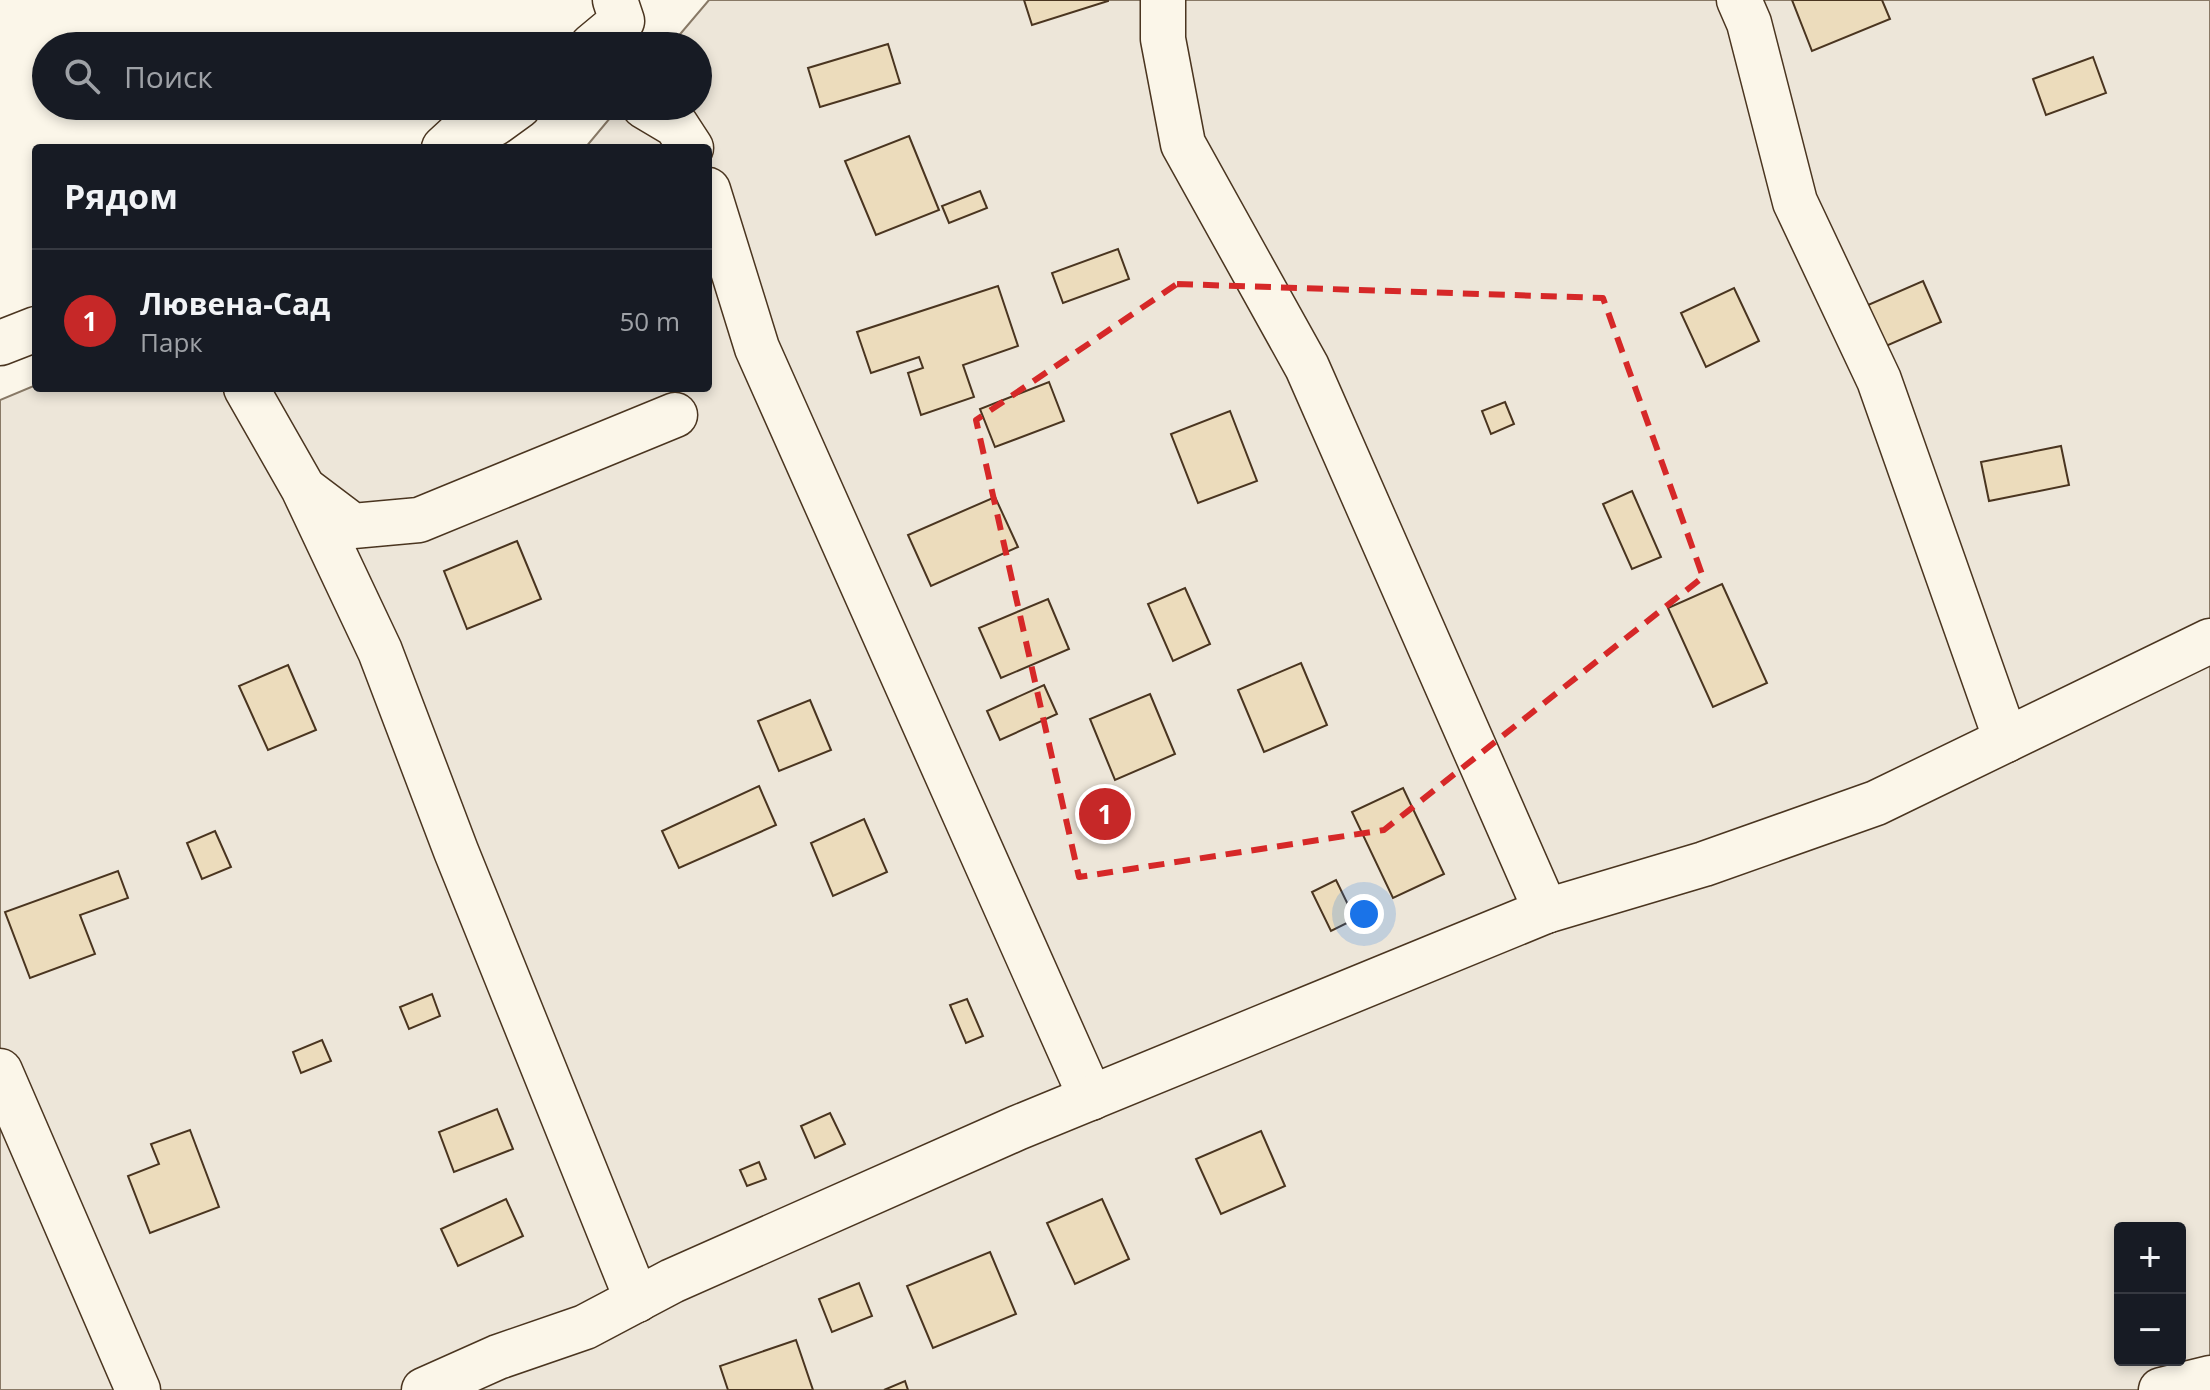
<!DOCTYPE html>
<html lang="ru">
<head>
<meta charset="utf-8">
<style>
	:root { --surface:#171b24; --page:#20242c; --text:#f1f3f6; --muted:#9ea1a6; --line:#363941; --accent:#c62828 }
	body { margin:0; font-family:"Open Sans",sans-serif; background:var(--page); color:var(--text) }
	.controls { position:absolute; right:24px; bottom:24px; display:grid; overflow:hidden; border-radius:8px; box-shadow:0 4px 12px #0003 }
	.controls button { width:72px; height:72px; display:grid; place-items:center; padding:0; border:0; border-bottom:2px solid var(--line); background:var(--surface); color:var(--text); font:40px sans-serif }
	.you { position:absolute; left:1364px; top:914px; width:28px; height:28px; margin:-20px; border:6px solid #fff; border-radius:50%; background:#1a73e8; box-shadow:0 0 0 12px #1a73e833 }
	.badge { display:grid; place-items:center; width:52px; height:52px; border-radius:50%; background:var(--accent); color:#fff; font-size:26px; font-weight:700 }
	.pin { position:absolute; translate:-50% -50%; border:4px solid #fff; box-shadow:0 2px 8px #0006 }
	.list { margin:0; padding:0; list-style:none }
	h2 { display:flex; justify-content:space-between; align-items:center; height:104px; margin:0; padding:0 32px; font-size:34px }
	h2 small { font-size:26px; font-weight:400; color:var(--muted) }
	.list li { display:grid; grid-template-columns:52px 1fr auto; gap:24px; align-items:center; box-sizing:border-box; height:144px; padding:0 32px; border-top:2px solid var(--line) }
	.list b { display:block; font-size:30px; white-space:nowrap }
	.list p { margin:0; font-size:26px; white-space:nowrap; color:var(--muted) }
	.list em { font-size:26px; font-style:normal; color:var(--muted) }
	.icon { flex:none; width:44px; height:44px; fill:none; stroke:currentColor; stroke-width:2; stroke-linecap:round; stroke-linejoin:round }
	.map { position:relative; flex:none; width:2210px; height:1390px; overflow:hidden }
	.search { position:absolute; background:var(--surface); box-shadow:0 4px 12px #0003; left:32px; top:32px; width:680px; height:88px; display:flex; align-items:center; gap:20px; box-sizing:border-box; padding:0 28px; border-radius:44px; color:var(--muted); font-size:30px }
	.panel { position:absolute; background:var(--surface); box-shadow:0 4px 12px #0003; left:32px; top:144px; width:680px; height:248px; border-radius:8px }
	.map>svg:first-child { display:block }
</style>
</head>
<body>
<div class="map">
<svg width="2210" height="1390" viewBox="0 0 2210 1390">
	<rect width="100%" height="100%" fill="#fbf6e9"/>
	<path fill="#ede6d9" stroke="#887966" stroke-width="2" fill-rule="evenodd" d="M709,0h1501v1390h-2210v-990l36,-15v3h672v-240h-123l35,-42h78v-60h-28zM2120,1228h60v132h-60z"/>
	<g fill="#ecdcbc" stroke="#4a3520" stroke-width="2">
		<path d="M1024,0h84v1l-76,24z"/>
		<path d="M1792,0h90l8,19 -78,32z"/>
		<path d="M888,44l12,39 -80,24 -12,-39z"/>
		<path d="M2093,57l13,36 -60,22 -13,-36z"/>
		<path d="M909,136l30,74 -63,25 -31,-74z"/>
		<path d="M980,191l7,17 -38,15 -7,-17z"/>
		<path d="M1118,249l11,30 -66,24 -11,-30z"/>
		<path d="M1923,281l18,41 -55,24 -18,-41z"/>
		<path d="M998,286l20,60 -55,19 11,32 -53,18 -13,-42 15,-5 -4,-11 -48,16 -14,-41z"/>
		<path d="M1734,288l25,53 -53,26 -25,-54z"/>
		<path d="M1049,382l15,39 -69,26 -15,-38z"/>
		<path d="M1505,402l9,22 -23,10 -9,-23z"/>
		<path d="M1230,411l27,70 -59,22 -27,-69z"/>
		<path d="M2061,446l8,39 -80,16 -8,-39z"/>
		<path d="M1632,491l29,66 -29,12 -29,-65z"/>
		<path d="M995,497l23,50 -87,39 -23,-51z"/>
		<path d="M517,541l24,58 -74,30 -23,-58z"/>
		<path d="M1722,584l45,99 -54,24 -45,-99z"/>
		<path d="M1185,588l25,56 -37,17 -25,-57z"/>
		<path d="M1048,599l21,50 -68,29 -22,-50z"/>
		<path d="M1301,663l26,62 -63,27 -26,-62z"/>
		<path d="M288,665l28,65 -48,20 -29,-64z"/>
		<path d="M1044,685l13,29 -57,26 -13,-29z"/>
		<path d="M1150,694l25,60 -60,26 -25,-61z"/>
		<path d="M810,700l21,50 -52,21 -21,-50z"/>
		<path d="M759,786l17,39 -97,43 -17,-37z"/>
		<path d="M1403,788l41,86 -51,24 -41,-86z"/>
		<path d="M864,819l23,53 -54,24 -22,-53z"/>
		<path d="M215,831l16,36 -29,12 -15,-36z"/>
		<path d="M118,871l10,27 -48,17 15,39 -65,24 -25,-66z"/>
		<path d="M1336,880l19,39 -24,12 -19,-39z"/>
		<path d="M432,994l8,22 -31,13 -9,-22z"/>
		<path d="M967,999l16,37 -17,7 -16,-38z"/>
		<path d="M322,1040l9,21 -30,12 -8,-21z"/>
		<path d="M497,1109l16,40 -59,23 -15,-40z"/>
		<path d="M830,1113l15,31 -30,14 -14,-32z"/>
		<path d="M190,1130l29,77 -69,26 -22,-57 31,-12 -8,-20z"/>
		<path d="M1261,1131l24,55 -64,28 -25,-55z"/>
		<path d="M759,1162l7,17 -19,7 -7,-16z"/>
		<path d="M506,1199l17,37 -65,30 -17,-37z"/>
		<path d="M1102,1199l27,60 -54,25 -28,-61z"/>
		<path d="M990,1252l26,62 -83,34 -26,-62z"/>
		<path d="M859,1283l13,33 -40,16 -13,-33z"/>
		<path d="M796,1340l17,50h-85l-8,-24z"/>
		<path d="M905,1381l3,9h-24z"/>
	</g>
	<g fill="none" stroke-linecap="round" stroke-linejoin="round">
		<g stroke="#4a3520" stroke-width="47">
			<g id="minor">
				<path d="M1163,0v39l20,105 124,223 239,544"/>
				<path d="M1739,0l10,23 46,179 84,178 127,360"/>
				<path d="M592,46l30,-25 -7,-21"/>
				<path d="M644,106l32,19 15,23"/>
				<path d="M444,148l13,-12 37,-12 25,-18"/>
				<path d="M708,190l49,158 334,750"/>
				<path d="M0,343l36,-14"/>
				<path d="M246,388l57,100 77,163 76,200 181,449"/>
				<path d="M308,492l45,34 66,-6 256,-105"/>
				<path d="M0,1071l138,319"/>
				<path d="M424,1390l74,-33 87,-30 87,-46 345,-153 529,-217 158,-47 172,-61 334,-162"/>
				<path d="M2161,1390l49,-12"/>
			</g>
		</g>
		<use href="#minor" stroke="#fbf6e9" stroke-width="44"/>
	</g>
	<path fill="none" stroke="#d62828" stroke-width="6" stroke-dasharray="16 10" stroke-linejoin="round" d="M1177,284l426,14 100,279 -319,253 -305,47 -103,-457z"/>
</svg>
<div class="controls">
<button>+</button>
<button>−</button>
</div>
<div class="you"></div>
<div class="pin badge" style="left:1105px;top:814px">1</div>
<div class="search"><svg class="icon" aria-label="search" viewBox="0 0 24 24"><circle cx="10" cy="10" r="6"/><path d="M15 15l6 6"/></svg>Поиск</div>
<section class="panel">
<h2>Рядом<small></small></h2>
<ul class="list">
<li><span class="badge">1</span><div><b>Лювена-Сад</b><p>Парк</p></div><em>50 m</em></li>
</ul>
</section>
</div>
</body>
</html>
